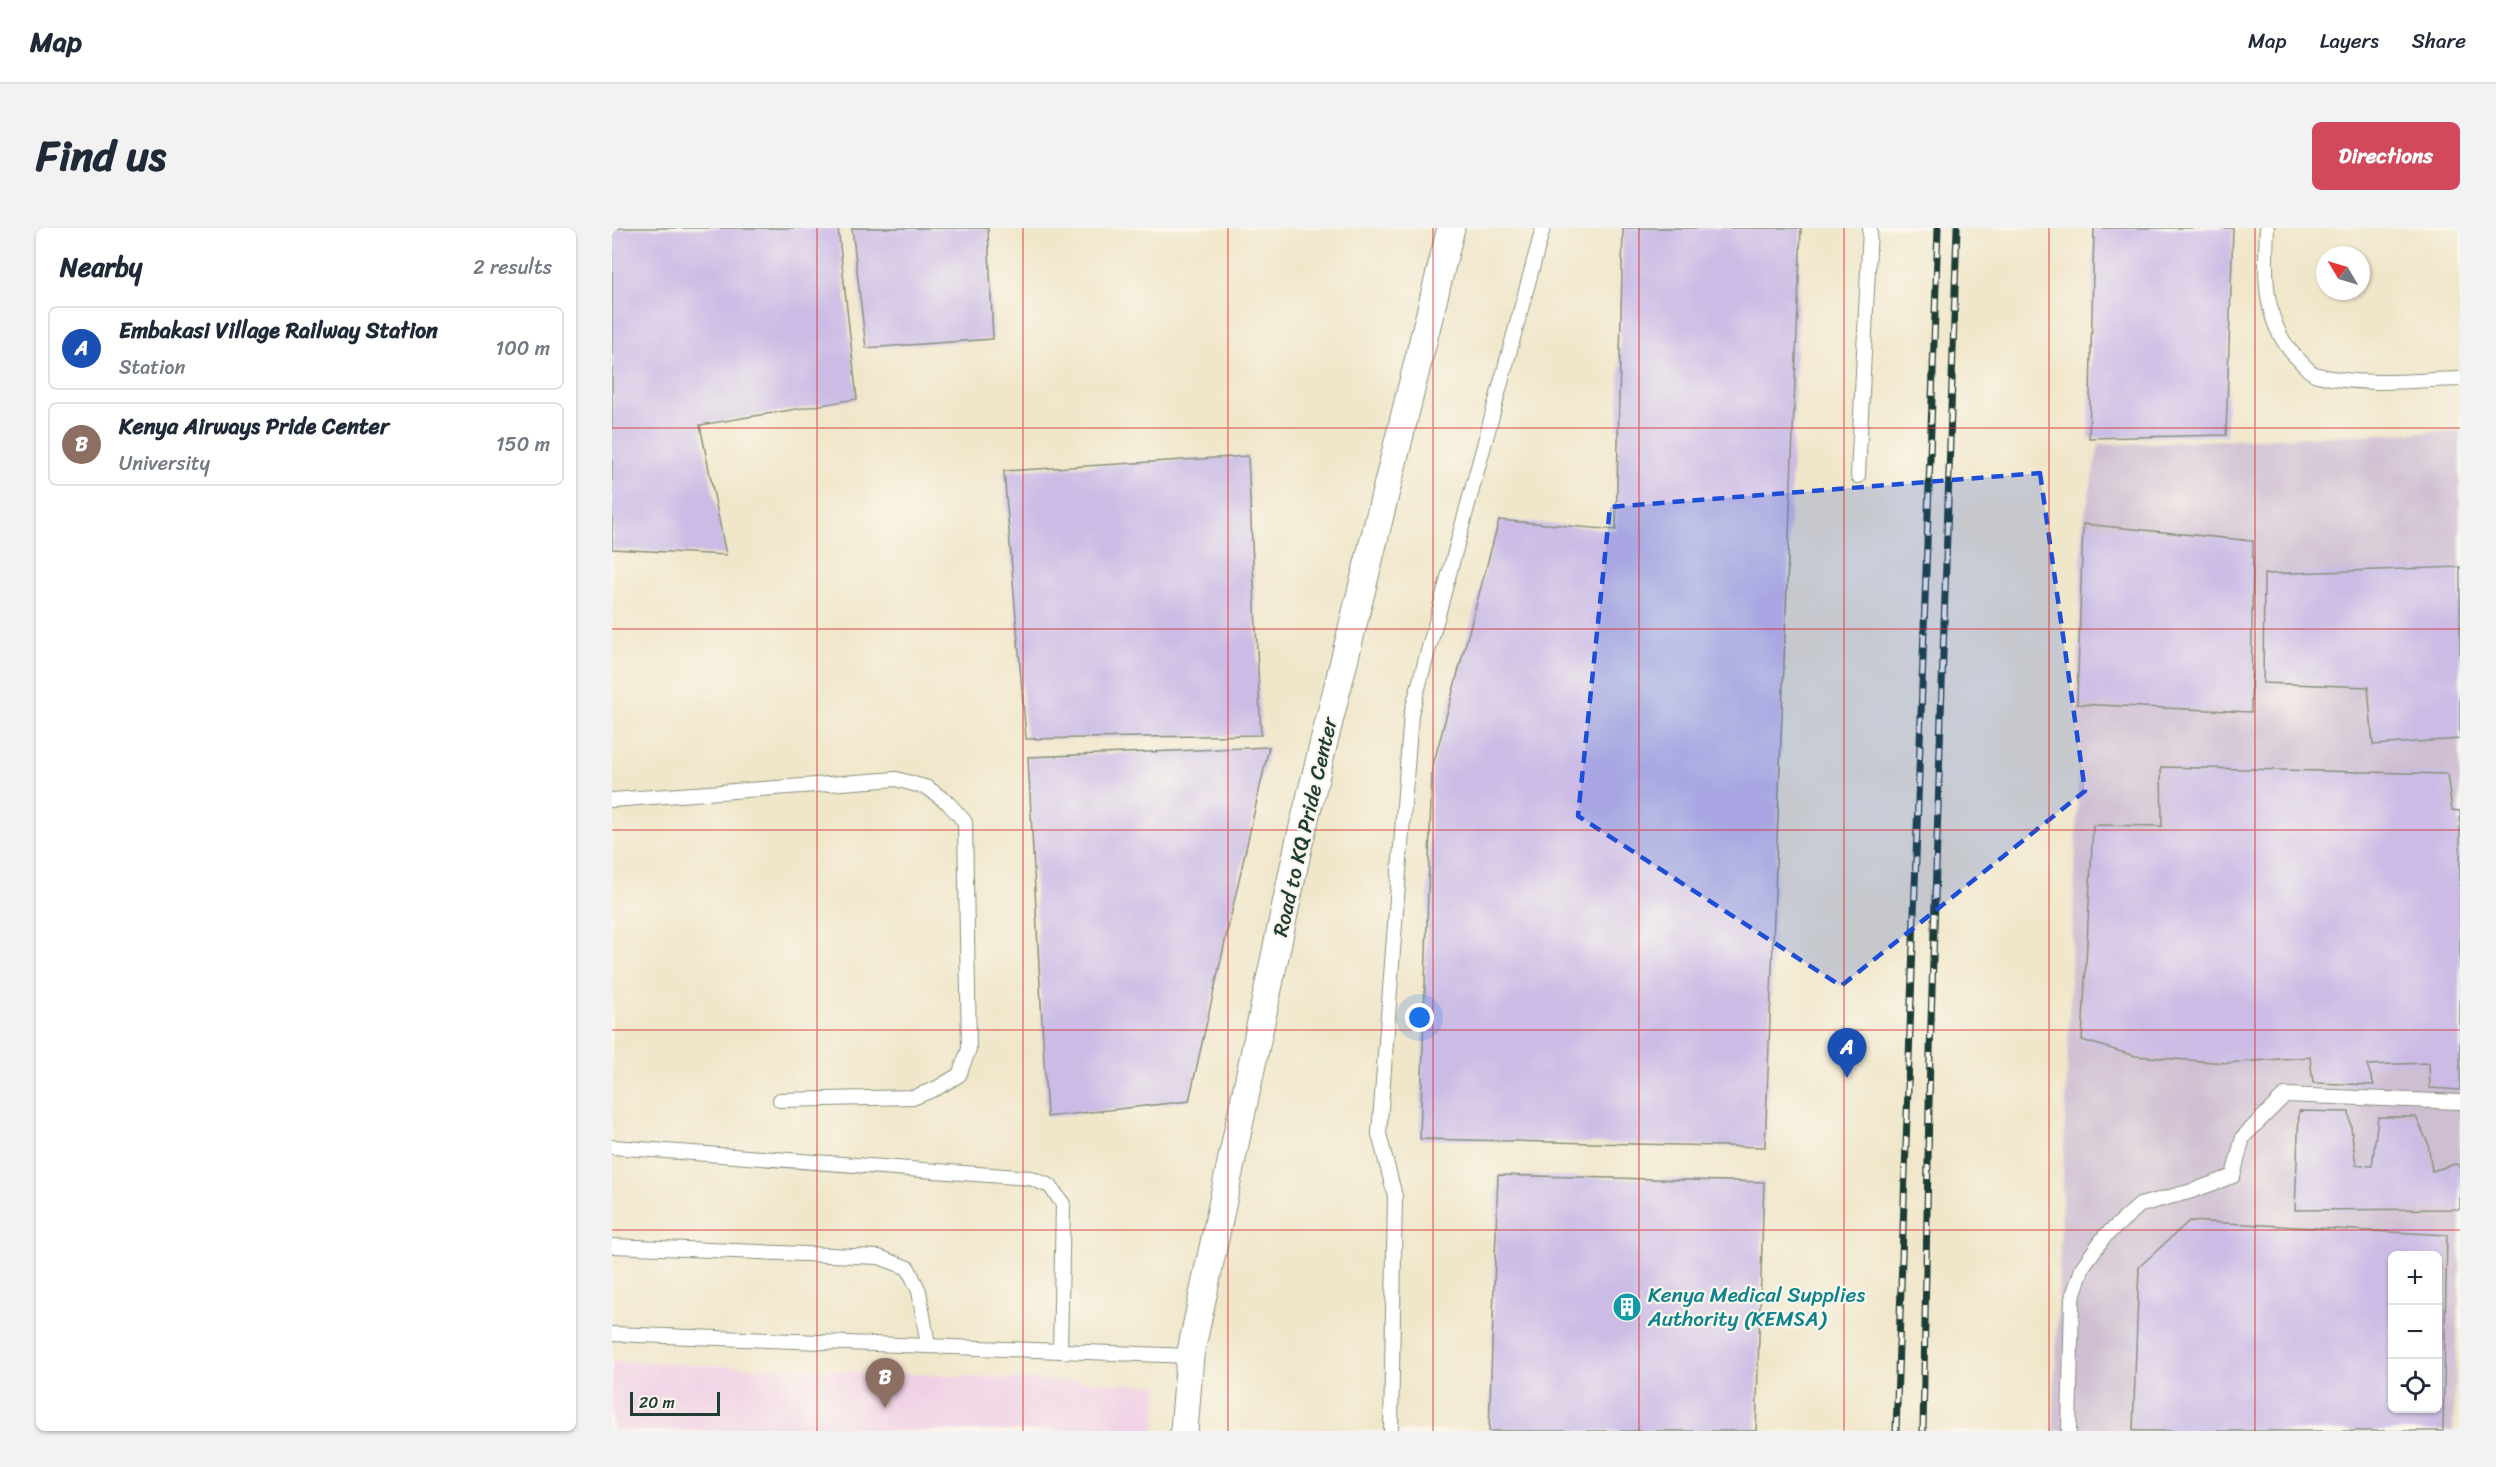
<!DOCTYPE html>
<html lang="en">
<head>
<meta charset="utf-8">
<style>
	:root { --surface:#fff; --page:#f2f2f3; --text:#1f2937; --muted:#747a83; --line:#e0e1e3; --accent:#d1495b }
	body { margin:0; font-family:Sriracha,sans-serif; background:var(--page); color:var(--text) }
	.controls { position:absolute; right:18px; bottom:18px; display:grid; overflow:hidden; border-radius:9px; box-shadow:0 2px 4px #0004 }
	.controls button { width:54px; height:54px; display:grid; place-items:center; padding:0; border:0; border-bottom:2px solid var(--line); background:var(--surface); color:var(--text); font:30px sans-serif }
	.compass { position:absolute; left:1704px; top:18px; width:54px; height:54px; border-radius:50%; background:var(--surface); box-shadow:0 2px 4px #0004; rotate:308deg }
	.scale { position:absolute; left:18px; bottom:15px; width:90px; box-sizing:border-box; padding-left:6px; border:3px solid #1f3d34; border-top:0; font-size:16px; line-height:21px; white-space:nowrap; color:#1f3d34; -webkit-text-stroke:4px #fbf7ec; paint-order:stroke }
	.you { position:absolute; left:808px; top:790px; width:21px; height:21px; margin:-15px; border:4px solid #fff; border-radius:50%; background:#1a73e8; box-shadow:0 0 0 9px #1a73e833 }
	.badge { display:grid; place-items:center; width:39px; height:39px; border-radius:50%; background:var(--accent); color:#fff; font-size:20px; font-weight:700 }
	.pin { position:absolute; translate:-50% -50px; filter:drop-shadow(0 2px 3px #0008) }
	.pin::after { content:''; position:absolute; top:32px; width:21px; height:18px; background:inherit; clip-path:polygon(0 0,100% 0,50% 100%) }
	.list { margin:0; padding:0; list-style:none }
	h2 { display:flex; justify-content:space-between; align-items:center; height:78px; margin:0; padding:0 24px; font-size:26px }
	h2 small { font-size:20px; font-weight:400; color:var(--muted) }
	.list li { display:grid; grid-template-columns:39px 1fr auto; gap:18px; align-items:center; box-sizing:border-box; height:84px; margin:0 12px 12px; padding:0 12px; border:2px solid var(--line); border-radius:9px }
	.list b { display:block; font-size:22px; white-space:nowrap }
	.list p { margin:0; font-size:20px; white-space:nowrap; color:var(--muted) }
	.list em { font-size:20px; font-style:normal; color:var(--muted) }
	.icon { flex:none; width:33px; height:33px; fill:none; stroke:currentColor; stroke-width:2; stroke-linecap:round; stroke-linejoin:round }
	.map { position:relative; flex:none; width:1848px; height:1203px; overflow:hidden; border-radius:9px }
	header { display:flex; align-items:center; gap:36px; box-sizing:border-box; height:84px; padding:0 30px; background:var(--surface); border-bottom:2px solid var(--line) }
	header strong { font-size:28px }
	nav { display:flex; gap:33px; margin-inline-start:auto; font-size:21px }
	.intro { display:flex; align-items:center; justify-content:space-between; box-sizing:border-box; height:144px; padding:0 36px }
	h1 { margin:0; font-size:42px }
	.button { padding:15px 27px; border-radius:9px; background:var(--accent); color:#fff; font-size:21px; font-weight:700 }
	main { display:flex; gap:36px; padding:0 36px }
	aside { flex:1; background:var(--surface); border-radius:9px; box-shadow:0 2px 4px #0004 }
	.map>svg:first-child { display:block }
</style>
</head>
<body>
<header>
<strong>Map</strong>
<nav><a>Map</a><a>Layers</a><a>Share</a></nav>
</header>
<div class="intro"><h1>Find us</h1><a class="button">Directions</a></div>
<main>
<aside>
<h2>Nearby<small>2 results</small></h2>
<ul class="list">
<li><span class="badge" style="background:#1a4fb4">A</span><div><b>Embakasi Village Railway Station</b><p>Station</p></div><em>100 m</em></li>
<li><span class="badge" style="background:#8d6e63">B</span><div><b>Kenya Airways Pride Center</b><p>University</p></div><em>150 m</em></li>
</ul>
</aside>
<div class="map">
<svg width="1848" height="1203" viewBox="0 0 1848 1203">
	<rect width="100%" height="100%" fill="#fbf7ec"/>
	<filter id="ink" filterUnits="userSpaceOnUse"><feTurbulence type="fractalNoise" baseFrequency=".0167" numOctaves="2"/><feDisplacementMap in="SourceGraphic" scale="12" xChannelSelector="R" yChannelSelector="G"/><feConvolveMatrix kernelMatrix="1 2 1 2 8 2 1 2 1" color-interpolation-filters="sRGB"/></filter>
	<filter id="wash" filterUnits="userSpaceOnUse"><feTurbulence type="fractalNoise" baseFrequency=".008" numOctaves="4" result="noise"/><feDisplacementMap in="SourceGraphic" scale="24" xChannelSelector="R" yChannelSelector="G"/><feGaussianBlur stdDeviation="1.35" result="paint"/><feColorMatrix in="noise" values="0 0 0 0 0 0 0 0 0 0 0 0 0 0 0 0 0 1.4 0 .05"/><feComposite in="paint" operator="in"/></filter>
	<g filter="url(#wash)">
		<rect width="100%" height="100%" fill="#f0e6ca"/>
		<path fill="#f0d0e5" d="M0,1133l547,24 -4,46h-543z"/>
		<path fill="#cebed2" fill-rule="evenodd" d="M1848,203v841l-7,159h-400l27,-690 -3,-37 6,-180 16,-79zM1780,1028h46v152h-46z"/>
		<g id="blocks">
			<g fill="#cbbbe5" fill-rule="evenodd">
				<path d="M0,0h226l19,171 -157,26 26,130 -114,-6z"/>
				<path d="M240,0h136l5,111 -127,9z"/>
				<path d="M1011,0h178l-36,919 -345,-8 12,-370 67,-249 117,10z"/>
				<path d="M1482,0h139l-7,207 -137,3z"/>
				<path d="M636,228l13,279 -235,4 -22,-268z"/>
				<path d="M1471,296l170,17 -2,171 -174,-8z"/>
				<path d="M1848,339v172l-87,6 -5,-58 -105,-4 1,-109z"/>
				<path d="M657,519l-80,354 -142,16 -19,-360z"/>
				<path d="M1549,539l286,7 5,36 8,1v279l-30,-2 -1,-25 -62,2 7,20 -61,-2 -3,-26 -84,6 -91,-7 -53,-16 11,-215 69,1z"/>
				<path d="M1687,883l50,1 7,53 16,1 6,-49h38l12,26 4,28 23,-7 5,1v44l-165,1z"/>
				<path d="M886,947l266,7 -8,249h-267z"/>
				<path d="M1577,993l258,14 -4,196h-310l6,-164zM1780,1028h46v152h-46z"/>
			</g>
		</g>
	</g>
	<g filter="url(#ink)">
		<use href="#blocks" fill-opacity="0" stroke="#88927f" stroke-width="1.5"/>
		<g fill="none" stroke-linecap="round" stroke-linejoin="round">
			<g stroke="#88927f" stroke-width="16">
				<g id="lane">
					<path d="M1655,0c-2,47 -5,98 33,133 5,5 11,13 18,14 44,12 96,5 142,4"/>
					<path d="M1246,248l12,-248"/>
					<path d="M0,572l284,-21 32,9 20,15 17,19 4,227 -10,26 -22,13 -22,9 -135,3"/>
					<path d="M0,919l418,31 20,8 13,18 -3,147"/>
					<path d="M0,1018l267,11 29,11 11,23 9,55"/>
					<path d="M0,1106l578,22"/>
					<path d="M779,1203l4,-235 -16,-62 32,-420 132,-486"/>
					<path d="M1457,1203l3,-132 11,-33 21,-29 36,-32 52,-14 41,-15 10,-39 42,-42 175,7"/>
				</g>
			</g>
			<g stroke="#88927f" stroke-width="29">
				<path id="street" d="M572,1203l6,-75 109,-513 152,-615"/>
			</g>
			<use href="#lane" stroke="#fff" stroke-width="14"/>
			<use href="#street" stroke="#fff" stroke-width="27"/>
			<g stroke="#1f3d34" stroke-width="7">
				<g id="rail">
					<path d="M1284,1203l42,-1203"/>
					<path d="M1311,1203l7,-379 27,-824"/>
				</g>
			</g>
			<use href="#rail" stroke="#fbf7ec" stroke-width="4.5" stroke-dasharray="14" stroke-linecap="butt"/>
		</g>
	</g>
	<path fill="#1d4ed8" fill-opacity="0.2" stroke="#1d4ed8" stroke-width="4.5" stroke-dasharray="12 8" stroke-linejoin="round" d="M1428,245l45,318 -244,195 -263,-170 32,-309z"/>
	<path fill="none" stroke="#d62828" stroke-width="1.5" stroke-opacity="0.55" d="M205,0v1203M411,0v1203M616,0v1203M821,0v1203M1027,0v1203M1232,0v1203M1437,0v1203M1643,0v1203M0,200h1848M0,401h1848M0,602h1848M0,802h1848M0,1002h1848"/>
	<defs>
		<g id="building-disc" transform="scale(1.5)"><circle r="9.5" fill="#0f9aa8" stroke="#fbf7ec"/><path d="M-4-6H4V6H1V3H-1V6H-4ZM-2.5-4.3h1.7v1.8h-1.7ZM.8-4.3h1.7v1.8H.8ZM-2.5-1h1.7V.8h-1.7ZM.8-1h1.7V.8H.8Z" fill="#fff"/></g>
	</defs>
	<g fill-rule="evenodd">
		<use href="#building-disc" x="1015" y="1079"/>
	</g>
	<g text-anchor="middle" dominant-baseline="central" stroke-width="4.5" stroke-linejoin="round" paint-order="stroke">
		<g font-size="21" fill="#1f3d34" stroke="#fbf7ec">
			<text transform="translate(693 599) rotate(-77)">Road to KQ Pride Center</text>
		</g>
		<g font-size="21" fill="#0d838f" stroke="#fbf7ec" text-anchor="start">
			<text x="1036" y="1067">Kenya Medical Supplies<tspan x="1036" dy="24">Authority (KEMSA)</tspan></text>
		</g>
	</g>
</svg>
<div class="controls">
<button>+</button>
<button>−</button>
<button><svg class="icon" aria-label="locate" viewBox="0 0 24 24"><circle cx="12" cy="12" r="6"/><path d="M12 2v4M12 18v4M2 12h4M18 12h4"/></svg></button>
</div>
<svg class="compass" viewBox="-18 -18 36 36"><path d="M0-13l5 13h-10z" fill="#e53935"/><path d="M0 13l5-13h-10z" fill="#747a83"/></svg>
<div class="scale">20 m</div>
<div class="you"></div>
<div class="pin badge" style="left:1235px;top:850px;background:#1a4fb4">A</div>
<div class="pin badge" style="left:273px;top:1180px;background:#8d6e63">B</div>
</div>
</main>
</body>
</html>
